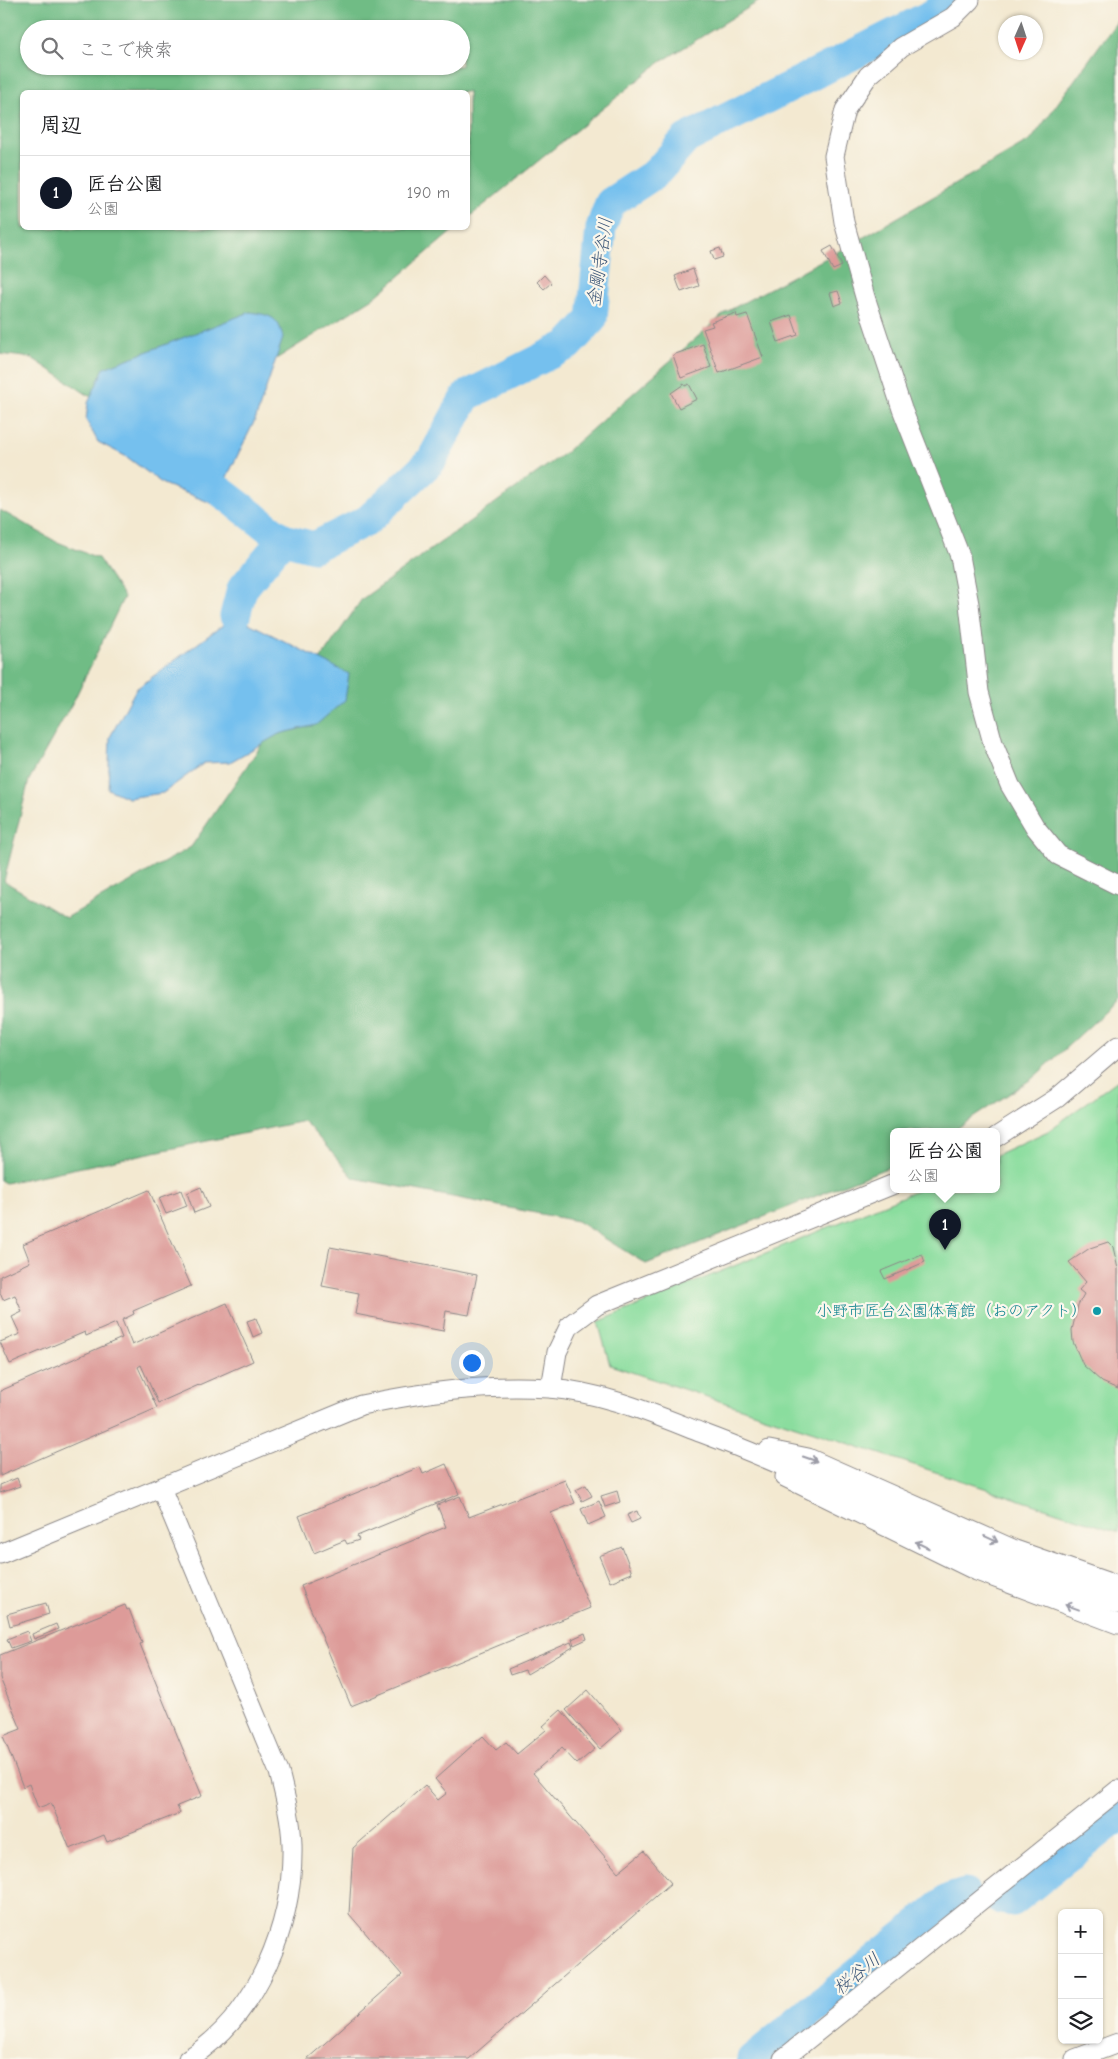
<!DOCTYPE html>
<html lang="ja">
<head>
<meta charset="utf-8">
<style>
	:root { --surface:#fff; --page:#f2f2f2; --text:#202124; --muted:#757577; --line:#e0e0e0; --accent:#111827 }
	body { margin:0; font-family:"Comic Neue","Klee One",sans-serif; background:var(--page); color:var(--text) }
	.controls { position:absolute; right:15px; bottom:15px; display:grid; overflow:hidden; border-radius:8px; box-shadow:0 1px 4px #0004 }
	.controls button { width:45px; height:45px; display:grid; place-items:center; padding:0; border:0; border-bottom:1px solid var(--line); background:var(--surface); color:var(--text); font:25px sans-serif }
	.compass { position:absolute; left:998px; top:15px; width:45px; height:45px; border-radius:50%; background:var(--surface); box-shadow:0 1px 4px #0004; rotate:183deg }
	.you { position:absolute; left:471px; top:1362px; width:18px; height:18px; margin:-12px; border:4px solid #fff; border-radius:50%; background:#1a73e8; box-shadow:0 0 0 8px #1a73e833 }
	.badge { display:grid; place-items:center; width:32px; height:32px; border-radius:50%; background:var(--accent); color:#fff; font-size:16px; font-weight:700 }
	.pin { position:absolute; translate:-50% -41px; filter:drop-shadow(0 1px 2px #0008) }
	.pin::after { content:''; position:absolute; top:26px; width:18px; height:15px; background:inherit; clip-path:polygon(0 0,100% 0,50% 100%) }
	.popup { position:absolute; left:890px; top:1128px; width:110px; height:65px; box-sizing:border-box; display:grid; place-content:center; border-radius:8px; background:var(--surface); filter:drop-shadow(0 1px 4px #0005); font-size:16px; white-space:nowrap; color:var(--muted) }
	.popup b { font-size:19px; color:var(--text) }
	.popup::after { content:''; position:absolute; left:50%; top:100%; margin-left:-10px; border:10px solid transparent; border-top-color:var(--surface) }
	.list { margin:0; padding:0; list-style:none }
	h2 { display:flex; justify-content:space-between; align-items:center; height:65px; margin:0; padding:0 20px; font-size:21px }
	h2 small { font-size:16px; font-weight:400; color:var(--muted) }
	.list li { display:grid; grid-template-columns:32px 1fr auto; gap:15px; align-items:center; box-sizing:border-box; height:75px; padding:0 20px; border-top:1px solid var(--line) }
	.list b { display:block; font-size:19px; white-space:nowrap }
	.list p { margin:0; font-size:16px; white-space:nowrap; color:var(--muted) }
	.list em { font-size:16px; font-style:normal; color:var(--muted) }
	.icon { flex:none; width:28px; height:28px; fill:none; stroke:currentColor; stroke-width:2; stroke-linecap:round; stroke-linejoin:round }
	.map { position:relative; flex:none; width:1118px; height:2059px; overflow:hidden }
	.search { position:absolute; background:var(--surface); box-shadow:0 1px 4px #0004; left:20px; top:20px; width:450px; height:55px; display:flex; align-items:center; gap:12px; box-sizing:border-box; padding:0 18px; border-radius:28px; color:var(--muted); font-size:19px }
	.panel { position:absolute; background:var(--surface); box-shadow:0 1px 4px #0004; left:20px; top:90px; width:450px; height:140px; border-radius:8px }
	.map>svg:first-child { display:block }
</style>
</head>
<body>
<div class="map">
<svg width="1118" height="2059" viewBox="0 0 1118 2059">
	<rect width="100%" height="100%" fill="#fbf7ec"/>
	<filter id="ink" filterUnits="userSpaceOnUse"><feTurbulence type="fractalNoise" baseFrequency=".02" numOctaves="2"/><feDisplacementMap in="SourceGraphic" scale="10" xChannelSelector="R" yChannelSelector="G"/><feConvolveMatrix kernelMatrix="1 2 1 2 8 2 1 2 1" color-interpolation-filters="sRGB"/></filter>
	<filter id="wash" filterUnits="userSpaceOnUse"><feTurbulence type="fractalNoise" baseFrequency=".0096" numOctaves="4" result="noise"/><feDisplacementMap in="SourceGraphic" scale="20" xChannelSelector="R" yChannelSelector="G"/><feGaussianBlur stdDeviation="1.12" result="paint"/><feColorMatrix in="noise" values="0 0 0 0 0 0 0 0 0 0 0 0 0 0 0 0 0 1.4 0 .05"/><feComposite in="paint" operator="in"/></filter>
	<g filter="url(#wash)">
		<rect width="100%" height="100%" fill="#f3e9d1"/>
		<path fill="#8add9e" stroke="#56806c" d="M1118,1080v452l-508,-167 -12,-43 323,-133h75v-34l52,-24z"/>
		<g fill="#6fbc85" stroke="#486f60" fill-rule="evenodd">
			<path d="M0,0h761l-102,63 -191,155v-126h-446v136h434l-81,69 -182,114 -87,-4 -74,-49 -32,-4zM29,29h432v37h-432z"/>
			<path d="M1118,20v980l-85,78 -80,53h-59v34l-248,99 -69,-43 -223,-43 -50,-57 -299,62 -5,-3v-670l55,31 43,17 26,39 -50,103 -45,80 -25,101 62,37 125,-71 171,-248 204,-147 160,-140 126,-68 179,-104z"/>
		</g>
		<g fill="#74c0ee" stroke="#4b7194">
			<path d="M250,312c19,3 29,4 33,26l-27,80 -36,73 -9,12 -48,-19 -36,-27 -29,-15 -12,-22 2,-17 16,-35z"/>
			<path d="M235,616l114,58 -4,26 -29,25 -37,9 -49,28 -26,1 -41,30 -35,5 -20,-9 2,-52 26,-48z"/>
		</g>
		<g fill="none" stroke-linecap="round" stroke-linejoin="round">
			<g stroke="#74c0ee" stroke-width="31">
				<path d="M220,491l63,48"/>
				<path d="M235,616l7,-27 41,-50 31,8 54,-27 63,-59 35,-65 102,-51 24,-26 9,-91 9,-25 46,-30 30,-34 253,-128 11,-11"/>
				<path d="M999,1899l14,2 105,-84"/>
				<path d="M752,2059l197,-160 16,-5"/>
			</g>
		</g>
		<g id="blocks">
			<g fill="#dd9b99">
				<path d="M832,246l10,20 -9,4 -10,-19z"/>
				<path d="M720,248l3,9 -9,3 -3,-9z"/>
				<path d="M693,269l6,17 -18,6 -6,-16z"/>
				<path d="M544,275l7,8 -7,6 -7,-7z"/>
				<path d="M838,291l4,12 -8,3 -4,-13z"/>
				<path d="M736,313l1,4 10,-3 16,43 -44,16 -16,-44 10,-3 -2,-4z"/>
				<path d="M791,315l7,20 -20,7 -7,-20z"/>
				<path d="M703,344l8,23 -30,11 -8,-23z"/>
				<path d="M684,384l1,2 4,-2 8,15 -18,9 -8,-15z"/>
				<path d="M201,1187l8,20 -15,6 -7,-20z"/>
				<path d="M149,1190l42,96 -58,25 1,3 -12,6 10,25 95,-42 26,58 -95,42 -17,-38 -3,2 19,41 -157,68v-85l122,-53 -6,-15 -30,13 -1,-4 -75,32 -10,-22 20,-8 -8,-17 10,-5 -7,-17 -12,5 -3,-7v-17l30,-14 -7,-18z"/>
				<path d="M181,1190l6,16 -21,8 -7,-16z"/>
				<path d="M1108,1242l5,5 5,22v120l-16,-7 -19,-17 -10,-23 -1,-12 6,-25 6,-11 -5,-4 7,-8 -17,-20 21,-14z"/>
				<path d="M330,1247l147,28 -8,40 -23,-4 -3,20 -88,-17 4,-21 -37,-7z"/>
				<path d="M922,1254l3,8 -40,17 -4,-8z"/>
				<path d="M256,1318l6,15 -9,4 -6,-16z"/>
				<path d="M446,1464l13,30 -102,42 2,4 -12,4 -2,-4 -31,13 -15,-37 121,-49 3,7z"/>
				<path d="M17,1478l3,8 -20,7v-8z"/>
				<path d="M565,1480l10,23 -24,10 39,95 -239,98 -50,-120 145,-59 -9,-22 23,-9 9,21z"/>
				<path d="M586,1485l6,11 -10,5 -6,-11z"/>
				<path d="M617,1491l3,11 -15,5 -4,-11z"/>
				<path d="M599,1501l7,16 -18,8 -7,-16z"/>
				<path d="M637,1511l3,8 -9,4 -4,-8z"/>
				<path d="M622,1547l10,26 -22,9 -11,-26z"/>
				<path d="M46,1603l3,11 -39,12 -3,-12z"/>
				<path d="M125,1605l2,5 2,-1 13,34 -2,1 62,152 -25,10 3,7 -73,29 -3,-7 -34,14 -19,-46 -13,5 -9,-24 -6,3 -20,-51 18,-7 -21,-51v-23z"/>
				<path d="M56,1624l2,5 -24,10 -2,-5z"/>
				<path d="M27,1631l4,10 -20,7 -4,-9z"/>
				<path d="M585,1633l2,6 -13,6 -2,-6z"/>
				<path d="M571,1642l2,5 -46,27 -2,-4 -15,5 -2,-6z"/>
				<path d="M588,1690l34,40 -22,19 -34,-39z"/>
				<path d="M561,1710l34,39 -18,15 -15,-16 -29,25 85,99 26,-21 27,32 -202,176h-162l95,-84 -53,-61 4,-66 72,-63 13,15 9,-7 -12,-14 48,-43 13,14 10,-8 11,12 29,-24 -3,-4z"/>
			</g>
		</g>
	</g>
	<g filter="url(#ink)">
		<use href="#blocks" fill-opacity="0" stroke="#8a8686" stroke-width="1"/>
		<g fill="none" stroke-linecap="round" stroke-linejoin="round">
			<g stroke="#8a8686" stroke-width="21">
				<g id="minor">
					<path d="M970,0l-17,17 -52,30 -33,29 -23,34 -11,46 10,66 21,75 37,112 58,147 9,48 10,88 14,51 17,42 25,42 23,28 60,30"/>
					<path d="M996,1137l61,-39 61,-52"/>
					<path d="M551,1388l6,-36 13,-27 27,-20 297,-121"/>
					<path d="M769,1450l39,8 207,92 103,36"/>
					<path d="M785,1477l192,94 141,53"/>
					<path d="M161,1488l118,284c6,24 12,47 13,72 2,80 -34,171 -104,215"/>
					<path d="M0,1554l361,-149c63,-13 123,-21 188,-17 53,4 104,26 153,45 140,52 272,129 416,171"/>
					<path d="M783,2059l335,-269"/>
					<path d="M1075,2059l43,-16"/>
				</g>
			</g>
			<use href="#minor" stroke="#fff" stroke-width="19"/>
		</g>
		<defs><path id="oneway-shaft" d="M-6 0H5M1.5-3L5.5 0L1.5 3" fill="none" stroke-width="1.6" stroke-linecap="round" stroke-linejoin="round" transform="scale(1.25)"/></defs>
		<g stroke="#9c9ca7">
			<use href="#oneway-shaft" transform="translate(810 1459) rotate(19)"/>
			<use href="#oneway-shaft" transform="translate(991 1539) rotate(24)"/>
			<use href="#oneway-shaft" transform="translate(922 1545) rotate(-154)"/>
			<use href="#oneway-shaft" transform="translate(1072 1607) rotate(-160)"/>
		</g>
	</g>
	<circle fill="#0f9aa8" stroke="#fbf7ec" stroke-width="2" cx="1097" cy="1311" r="5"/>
	<g text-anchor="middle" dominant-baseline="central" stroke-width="4.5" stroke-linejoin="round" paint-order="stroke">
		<g font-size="16" fill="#0d838f" stroke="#fbf7ec" text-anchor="end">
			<text x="1087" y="1311">小野市匠台公園体育館（おのアクト）</text>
		</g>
		<g font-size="18" font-style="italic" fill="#3f597a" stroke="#fbf7ec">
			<text transform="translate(600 262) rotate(-82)">金剛寺谷川</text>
			<text transform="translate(857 1974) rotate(-39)">桜谷川</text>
		</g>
	</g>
</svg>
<div class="controls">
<button>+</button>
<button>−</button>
<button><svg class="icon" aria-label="layers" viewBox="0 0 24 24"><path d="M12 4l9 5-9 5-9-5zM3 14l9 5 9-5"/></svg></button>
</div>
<svg class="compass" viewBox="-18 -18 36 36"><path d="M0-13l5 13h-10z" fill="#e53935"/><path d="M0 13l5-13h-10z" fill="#757577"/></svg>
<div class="you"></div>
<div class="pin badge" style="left:945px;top:1250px">1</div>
<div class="popup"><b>匠台公園</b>公園</div>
<div class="search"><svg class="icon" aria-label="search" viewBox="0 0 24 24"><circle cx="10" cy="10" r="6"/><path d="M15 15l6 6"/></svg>ここで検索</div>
<section class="panel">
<h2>周辺<small></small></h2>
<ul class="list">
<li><span class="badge">1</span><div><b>匠台公園</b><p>公園</p></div><em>190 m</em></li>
</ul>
</section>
</div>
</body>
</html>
